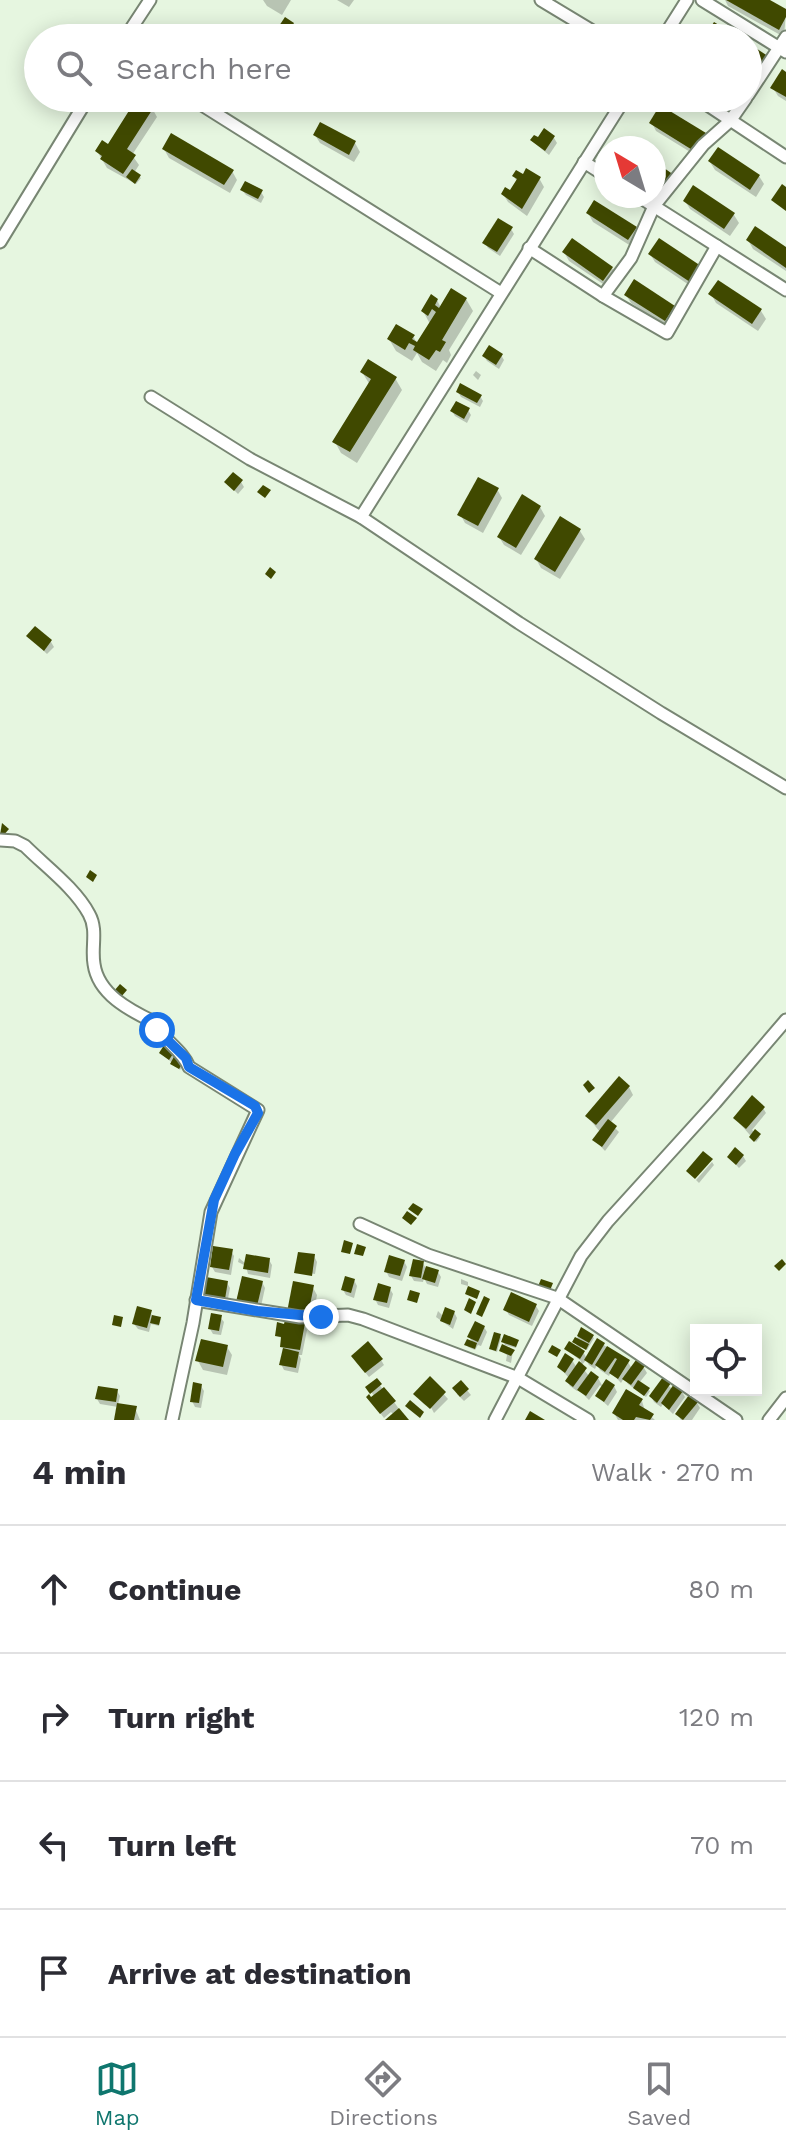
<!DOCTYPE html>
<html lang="en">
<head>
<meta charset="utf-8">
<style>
	:root { --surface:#fff; --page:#f7f7f7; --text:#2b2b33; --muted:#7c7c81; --line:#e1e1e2; --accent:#0f766e }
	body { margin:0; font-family:"Work Sans",sans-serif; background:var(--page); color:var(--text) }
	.controls { position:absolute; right:24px; bottom:24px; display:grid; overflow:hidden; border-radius:0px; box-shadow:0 4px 20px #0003 }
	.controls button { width:72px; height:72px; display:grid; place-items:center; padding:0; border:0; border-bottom:2px solid var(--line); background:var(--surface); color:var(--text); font:40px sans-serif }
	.compass { position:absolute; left:594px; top:136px; width:72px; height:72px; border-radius:50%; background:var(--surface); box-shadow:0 4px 20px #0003; rotate:322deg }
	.stop { position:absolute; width:24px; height:24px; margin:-18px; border:6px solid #1a73e8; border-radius:50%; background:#fff }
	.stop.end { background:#1a73e8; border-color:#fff; box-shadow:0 2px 8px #0008 }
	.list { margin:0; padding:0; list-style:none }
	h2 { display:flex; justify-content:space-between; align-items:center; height:104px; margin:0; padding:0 32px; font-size:34px }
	h2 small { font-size:26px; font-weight:400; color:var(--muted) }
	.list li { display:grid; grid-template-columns:52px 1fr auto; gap:24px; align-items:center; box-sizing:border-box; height:128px; padding:0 32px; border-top:2px solid var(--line) }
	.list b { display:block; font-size:30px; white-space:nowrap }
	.list em { font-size:26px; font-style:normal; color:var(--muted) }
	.icon { flex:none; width:44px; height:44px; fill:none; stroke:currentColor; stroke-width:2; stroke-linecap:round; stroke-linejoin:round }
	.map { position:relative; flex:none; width:786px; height:1420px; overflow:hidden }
	.search { position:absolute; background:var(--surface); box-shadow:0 4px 20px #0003; left:24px; right:24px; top:24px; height:88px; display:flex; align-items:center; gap:20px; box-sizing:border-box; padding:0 28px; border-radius:44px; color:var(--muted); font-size:30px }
	.sheet { height:616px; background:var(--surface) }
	nav { display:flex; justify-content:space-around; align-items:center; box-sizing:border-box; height:112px; border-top:2px solid var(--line); background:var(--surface); font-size:22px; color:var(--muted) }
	nav a { display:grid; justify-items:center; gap:4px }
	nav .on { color:var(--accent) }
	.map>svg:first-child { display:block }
</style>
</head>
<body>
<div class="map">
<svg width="786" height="1420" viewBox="0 0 786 1420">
	<rect width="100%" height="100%" fill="#e6f6e0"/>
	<g fill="#0003">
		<path d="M263,0h28l-9,15 -15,-9z"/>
		<path d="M337,0h17l-5,7z"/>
		<path d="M725,0h41l20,11 -2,26 -56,-31z"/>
		<path d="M748,46l21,13 5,9 -11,17 -15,-10z"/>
		<path d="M786,74v27l-8,-5 -5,-8z"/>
		<path d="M152,108l5,9 -25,38 7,10 -5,8 7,5 -5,6 -29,-16 -10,-17 11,-5z"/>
		<path d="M652,123l52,12 5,8 -9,15 -44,-27z"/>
		<path d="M321,125l34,18 5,9 -6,10 -34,-19 -5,-8z"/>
		<path d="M554,138l3,5 -8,12 -17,-14z"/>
		<path d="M164,149l68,22 5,9 -7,13 -61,-35z"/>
		<path d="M710,162l49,14 5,8 -8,13 -41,-27z"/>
		<path d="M514,176l25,2 5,9 -17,29 -19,-14 -5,-8 8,-1 6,-11z"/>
		<path d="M242,190l19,2 3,5 -3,6 -15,-8z"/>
		<path d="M685,201l49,14 5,8 -9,13 -40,-27z"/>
		<path d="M588,213l47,15 5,9 -6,11 -41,-26z"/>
		<path d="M511,229l3,5 -14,22 -12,-8 -3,-5z"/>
		<path d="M748,240l38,9v22l-33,-22z"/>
		<path d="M564,252l48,16 5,9 -8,11 -40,-27z"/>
		<path d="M650,254l49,14 -4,21 -40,-27z"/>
		<path d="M711,294l50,17 5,8 -8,12 -42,-28z"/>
		<path d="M626,295l48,12 5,9 -9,13 -39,-26z"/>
		<path d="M466,299l7,12 -24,39 2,5 -4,8 -4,-3 -7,11 -14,-9 -5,-9 -5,8 -16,-10 -7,-12 24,-3 5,9 12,-21 -7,-13 14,-11 4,8z"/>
		<path d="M501,355l3,5 -5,9 -12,-8 -3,-5z"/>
		<path d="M476,371l5,4 -3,5 -5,-5z"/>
		<path d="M362,372l33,6 7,12 -45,73 -16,-10 -6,-11 35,-57z"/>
		<path d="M458,392l22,4 3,5 -3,6 -19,-10z"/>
		<path d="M468,410l3,5 -4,8 -12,-7 -3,-5z"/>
		<path d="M226,482h15l3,5 -6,7z"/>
		<path d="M497,489l5,9 -19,35 -18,-10 -5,-9z"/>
		<path d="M540,507l5,9 -24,39 -17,-10 -5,-8z"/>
		<path d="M580,531l5,8 -25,40 -19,-11 -5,-9z"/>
		<path d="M28,636l23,6 3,5 -7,7z"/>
		<path d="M166,1045l19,17 -5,8 -19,-17z"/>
		<path d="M629,1087l4,8 -23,28 9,9 -14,19 -10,-11 5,-8 -13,-16z"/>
		<path d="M763,1108l3,5 -14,17 8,7 -4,5 -21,-24z"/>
		<path d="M743,1156l3,5 -7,7 -10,-11z"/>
		<path d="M712,1162l2,3 -15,18 -3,-3z"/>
		<path d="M231,1251l3,5 -3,19 -16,-3 -3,-5z"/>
		<path d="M300,1254l14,2 3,6 -2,12 -18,-3v3l-1,-2z"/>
		<path d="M239,1258l7,6 23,-4 3,5 -2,13 -22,-4 -2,-8 -8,-4z"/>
		<path d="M404,1261l3,6 -5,14 -13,-4 -3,-6z"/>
		<path d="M423,1263l3,6 12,3 3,5 -3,10 -11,-3 -3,-6 -1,4 -9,-1 -3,-5z"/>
		<path d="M461,1279l7,3v4l-7,-2z"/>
		<path d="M354,1280l3,6 -3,12 -8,-3 -3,-5z"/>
		<path d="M262,1282l3,6 -5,23 -19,-4z"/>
		<path d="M227,1283l3,5 -3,16 -19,-3z"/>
		<path d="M312,1286l5,9 -5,28 -11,-2 6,9 -5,25h-3l2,4 -3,14 -14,-3 -3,-6 3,-25 -7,-3 8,-5z"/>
		<path d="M390,1289l3,5 -4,14 -11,-3 -3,-6z"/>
		<path d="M536,1306l3,5 -7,15 -23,-11 -3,-5z"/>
		<path d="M438,1311l6,6 10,-5 3,6 -4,11 -17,-12z"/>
		<path d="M150,1312l3,5 7,2 -1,7 -8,-2 -2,8 -11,-3 -4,-5z"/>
		<path d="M220,1317l4,5 -3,13 -8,-1 -3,-5z"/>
		<path d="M484,1327l3,5 -6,14 -3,-1 -3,5 -7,-3 -1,-2 6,-2 -4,-6z"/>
		<path d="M582,1330l12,8 -7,12 -7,-4 7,13 11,-18 30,21 4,7 12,-1 3,5 -8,10 11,8 -4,6 -18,-13 -4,-6 -3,5 -10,-11 -2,4 -9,-6 -3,-5 -2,4 -6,-4 -3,-5 -5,6 8,10 9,2 5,9 11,-1 3,6 -9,14 -11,-10 5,-9 -2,-2 -11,15 -11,-11 -1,2 -7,-5 -3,-5 2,-3 -10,-11 13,-7 5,8 4,-7 -15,-12 13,1 -4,-8z"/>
		<path d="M500,1336l3,5h14l-1,7 -11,-3 -4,-7 -4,14 -5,-2z"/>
		<path d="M227,1347l5,8 -5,20 -24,-5 -5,-9z"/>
		<path d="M501,1351h12l-2,12 -5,-2 1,-6z"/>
		<path d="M381,1360l3,5 -15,12 -13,-16z"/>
		<path d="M430,1379l18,20 -14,14 -7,-13 -4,2 2,3 -6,-6z"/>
		<path d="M663,1380l10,10 9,2 3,5 -12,17 -10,-10 -2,3 -7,-5 -3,-6z"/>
		<path d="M376,1381l18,21 13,18h-19l6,-5 -3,-3 -7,6 -10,-13 1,-8 -7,-9z"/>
		<path d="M461,1383l10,12 -7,6 -7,-7z"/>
		<path d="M201,1386l3,5 -3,17 -6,-1 -3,-6z"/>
		<path d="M117,1391l3,5 -2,9 17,3 5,12h-24l2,-13 -18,-3 -3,-5z"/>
		<path d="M642,1401l3,10 10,9h-37l-4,-7z"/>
		<path d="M697,1403l3,5 -8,12h-11l-3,-5z"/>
	</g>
	<g fill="#404900">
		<path d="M726,0h44l16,9v8l-7,13z"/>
		<path d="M285,17l9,6 -5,9 -10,-6z"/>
		<path d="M714,22l26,16h-36z"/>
		<path d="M748,43l23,15 -13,20 -10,-7z"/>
		<path d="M782,69l4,3v25l-16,-9z"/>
		<path d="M137,98l17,9 -27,42 9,6 -13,19 -23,-15 2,-3 -7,-5 7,-11 6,4z"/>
		<path d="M660,105l46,28 -12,18 -45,-28z"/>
		<path d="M320,122l36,19 -7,14 -36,-20z"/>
		<path d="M544,128l11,8 -10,15 -15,-11 4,-5 4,2z"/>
		<path d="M171,133l63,37 -10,15 -62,-36z"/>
		<path d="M718,147l42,28 -10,15 -42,-29z"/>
		<path d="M654,161l20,14 -10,15 -10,-7z"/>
		<path d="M526,168l15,9 -19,32 -21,-15 4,-7 5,3 7,-11 -5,-3 4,-6 7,4z"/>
		<path d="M132,169l9,6 -6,9 -9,-7z"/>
		<path d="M245,181l18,9 -5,9 -18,-9z"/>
		<path d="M782,184l4,3v24l-15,-11z"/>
		<path d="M693,185l42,28 -11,16 -41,-28z"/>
		<path d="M594,200l43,27 -9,13 -42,-27z"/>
		<path d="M498,218l15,9 -16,25 -15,-9z"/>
		<path d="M755,226l31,21v21l-40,-28z"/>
		<path d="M572,238l41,29 -10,14 -41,-29z"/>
		<path d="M659,238l42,28 -11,16 -42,-28z"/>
		<path d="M634,279l41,27 -10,15 -41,-26z"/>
		<path d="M718,280l44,29 -10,15 -44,-30z"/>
		<path d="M451,288l16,10 -25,42 4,2 -6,10 -4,-2 -7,10 -16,-10 2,-4 -6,-3 -4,7 -18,-11 9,-15 19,11 -3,4 5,3 19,-30 -4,-3 -4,7 -7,-5 10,-17 7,5 -3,6 4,3z"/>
		<path d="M489,345l14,9 -7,11 -14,-9z"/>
		<path d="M368,359l29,18 -47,75 -18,-10 39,-63 -11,-7z"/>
		<path d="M460,383l22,12 -5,8 -21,-11z"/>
		<path d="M456,401l14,7 -6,11 -14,-8z"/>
		<path d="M233,472l10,8 -9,11 -10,-9z"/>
		<path d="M478,477l21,11 -21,38 -21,-11z"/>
		<path d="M263,485l8,5 -6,8 -8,-6z"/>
		<path d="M522,494l19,12 -25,42 -19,-11z"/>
		<path d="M560,516l21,13 -26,43 -21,-13z"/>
		<path d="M270,567l6,5 -5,7 -6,-5z"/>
		<path d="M35,626l17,14 -8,11 -18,-15z"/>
		<path d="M2,823l7,6 -7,8 -2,-2z"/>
		<path d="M90,870l7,5 -4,7 -7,-5z"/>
		<path d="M120,984l7,6 -6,7 -7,-6z"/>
		<path d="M166,1042l10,7 -7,11 -10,-7z"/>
		<path d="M176,1053l9,6 -6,10 -9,-5z"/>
		<path d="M619,1076l11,10 -34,39 -11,-9z"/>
		<path d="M588,1080l7,8 -6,5 -6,-8z"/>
		<path d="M752,1095l13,12 -19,22 -13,-11z"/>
		<path d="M608,1119l9,7 -15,21 -10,-7z"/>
		<path d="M755,1129l6,5 -7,8 -5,-5z"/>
		<path d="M735,1147l9,8 -8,10 -9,-8z"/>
		<path d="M703,1151l10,8 -18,20 -9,-8z"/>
		<path d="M413,1203l10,6 -5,7 -10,-7z"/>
		<path d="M407,1211l10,7 -6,7 -9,-7z"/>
		<path d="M344,1240l9,3 -3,11 -9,-2z"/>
		<path d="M357,1244l9,3 -3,9 -9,-2z"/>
		<path d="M213,1246l20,3 -4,21 -19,-3z"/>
		<path d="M298,1252l17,2 -3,22 -18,-3z"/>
		<path d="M246,1254l24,4 -2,15 -25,-4z"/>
		<path d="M389,1255l16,5 -5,16 -16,-4z"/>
		<path d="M413,1259l11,2 -3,17 -12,-2z"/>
		<path d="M782,1259l4,5 -7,7 -5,-5z"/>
		<path d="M426,1266l13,4 -4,13 -13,-4z"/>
		<path d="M242,1276l21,5 -6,25 -21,-4z"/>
		<path d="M345,1276l10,3 -4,14 -10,-3z"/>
		<path d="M206,1277l22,4 -3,18 -22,-3z"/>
		<path d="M541,1279l12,4 -4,10 -12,-4z"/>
		<path d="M293,1281l21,4 -6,30 -21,-3z"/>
		<path d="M378,1283l13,4 -4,16 -14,-3z"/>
		<path d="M468,1286l12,5 -3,8 -12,-5z"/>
		<path d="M410,1290l10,3 -3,10 -10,-3z"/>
		<path d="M511,1292l26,12 -8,18 -26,-12z"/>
		<path d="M484,1296l6,3 -8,18 -6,-3z"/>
		<path d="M469,1298l7,4 -5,12 -7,-4z"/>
		<path d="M137,1306l15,4 -5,18 -15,-4z"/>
		<path d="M445,1307l10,4 -5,14 -10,-4z"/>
		<path d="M211,1313l11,2 -3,16 -11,-2z"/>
		<path d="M114,1315l9,2 -2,10 -9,-2z"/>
		<path d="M152,1315l9,2 -2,8 -9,-2z"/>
		<path d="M285,1320l20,3 -5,27 -20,-3 1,-10 -6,-1 2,-14 7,2z"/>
		<path d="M475,1321l10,5 -7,16 -11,-5z"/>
		<path d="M581,1327l13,8 -5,8 -12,-7z"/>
		<path d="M494,1332l7,2 -5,17 -7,-2z"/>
		<path d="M504,1334l15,6 -3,7 -15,-5z"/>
		<path d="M575,1337l14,7 -3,6 -14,-8z"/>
		<path d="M597,1338l8,5 -13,22 -8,-5z"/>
		<path d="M201,1339l27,6 -5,22 -28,-6z"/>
		<path d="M467,1339l10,4 -2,6 -11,-4z"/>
		<path d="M368,1341l15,18 -18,14 -14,-17z"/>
		<path d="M569,1341l16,10 -5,8 -16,-10z"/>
		<path d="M502,1344l13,6 -4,6 -12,-5z"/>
		<path d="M552,1345l9,5 -4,7 -9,-5z"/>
		<path d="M607,1346l23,14 -12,19 -9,-6 8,-14 -2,-1 -10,14 -10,-7z"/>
		<path d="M283,1348l16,4 -3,16 -17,-3z"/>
		<path d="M565,1353l9,6 -9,14 -8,-6z"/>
		<path d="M636,1360l9,6 -14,19 -9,-6z"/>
		<path d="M579,1361l8,7 -14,19 -8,-6z"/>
		<path d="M591,1371l8,6 -13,19 -9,-6z"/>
		<path d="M430,1376l16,16 -16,17 -17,-15z"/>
		<path d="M663,1377l8,6 -14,20 -8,-7z"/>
		<path d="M377,1378l5,6 -12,10 -5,-7z"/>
		<path d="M606,1379l9,6 -11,17 -9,-6z"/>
		<path d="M461,1380l8,9 -9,8 -8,-9z"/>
		<path d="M638,1380l12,8 -6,8 -11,-8z"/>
		<path d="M193,1382l9,2 -3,19 -9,-1z"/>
		<path d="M674,1384l9,7 -14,19 -8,-7z"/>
		<path d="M98,1386l20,3 -2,13 -21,-3z"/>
		<path d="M384,1387l12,14 -16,13 -14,-17 3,-3 2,3z"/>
		<path d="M626,1389l17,10 -4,6 15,9 -4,6 -14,-3 -2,3h-11l-11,-7z"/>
		<path d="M689,1395l9,7 -15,18 -8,-6z"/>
		<path d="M410,1400l14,12 -4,6 -15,-12z"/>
		<path d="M117,1403l20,3 -3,14h-20z"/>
		<path d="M399,1408l10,12h-24z"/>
		<path d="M530,1411l15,9h-20z"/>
	</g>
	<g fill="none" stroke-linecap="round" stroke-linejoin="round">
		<g stroke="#788673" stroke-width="15">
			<g id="street">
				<path d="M541,0l63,38"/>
				<path d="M702,0l84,52"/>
				<path d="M125,38l25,-38"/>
				<path d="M663,38l24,-38"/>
				<path d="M748,95l38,-58"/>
				<path d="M191,98l310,195"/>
				<path d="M697,98l89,59"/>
				<path d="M584,162l22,14"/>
				<path d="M638,196l148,94"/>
				<path d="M0,242l88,-144"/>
				<path d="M529,248l74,48 64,37 50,-87"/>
				<path d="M603,296l28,-38 23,-52 49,-61 27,-24 16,-23"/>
				<path d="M151,397l99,62 111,58 158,106 142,90 125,75"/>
				<path d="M361,517l264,-419"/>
				<path d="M0,840l15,1 10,5c21,21 50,42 64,68 9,16 2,33 5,50 4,30 35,46 60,58 8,18 28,27 35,45l69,43 -47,102 -18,111 -21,97"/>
				<path d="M360,1224l68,31 129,43 179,122"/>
				<path d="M196,1300l104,17 48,-2 15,4 155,59 70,42"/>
				<path d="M495,1420l86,-164 27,-35 107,-118 71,-83"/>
				<path d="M769,1420l17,-22"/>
			</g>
		</g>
		<use href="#street" stroke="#fff" stroke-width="11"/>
	</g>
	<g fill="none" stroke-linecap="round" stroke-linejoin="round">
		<path stroke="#1a73e8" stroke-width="10" d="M157,1030l29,28 3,9 66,39 3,7 -23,41 -21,46 -18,100 61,11 64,6"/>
	</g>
</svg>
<div class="controls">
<button><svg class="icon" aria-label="locate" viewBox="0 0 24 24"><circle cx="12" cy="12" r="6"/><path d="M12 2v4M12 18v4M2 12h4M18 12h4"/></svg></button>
</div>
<svg class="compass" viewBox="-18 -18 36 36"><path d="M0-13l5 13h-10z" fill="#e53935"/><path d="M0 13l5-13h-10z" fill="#7c7c81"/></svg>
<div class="stop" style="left:157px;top:1030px"></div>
<div class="stop end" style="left:321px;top:1317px"></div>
<div class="search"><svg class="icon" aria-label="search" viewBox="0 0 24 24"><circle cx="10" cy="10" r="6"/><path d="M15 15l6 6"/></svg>Search here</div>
</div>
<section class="sheet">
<h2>4 min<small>Walk · 270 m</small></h2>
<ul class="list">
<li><svg class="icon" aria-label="ahead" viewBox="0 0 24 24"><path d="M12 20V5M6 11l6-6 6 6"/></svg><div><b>Continue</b></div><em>80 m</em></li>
<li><svg class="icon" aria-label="right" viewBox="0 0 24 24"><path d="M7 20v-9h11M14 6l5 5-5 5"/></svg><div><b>Turn right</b></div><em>120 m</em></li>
<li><svg class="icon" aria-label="left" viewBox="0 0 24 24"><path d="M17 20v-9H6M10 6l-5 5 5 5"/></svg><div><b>Turn left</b></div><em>70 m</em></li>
<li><svg class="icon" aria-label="arrive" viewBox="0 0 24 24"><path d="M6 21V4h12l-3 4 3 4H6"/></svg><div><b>Arrive at destination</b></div></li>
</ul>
</section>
<nav>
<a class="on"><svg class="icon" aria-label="map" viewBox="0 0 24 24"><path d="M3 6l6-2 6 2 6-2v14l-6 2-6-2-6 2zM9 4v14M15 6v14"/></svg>Map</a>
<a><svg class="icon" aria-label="directions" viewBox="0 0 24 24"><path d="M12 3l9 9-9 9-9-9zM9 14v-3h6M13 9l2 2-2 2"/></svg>Directions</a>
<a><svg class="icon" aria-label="saved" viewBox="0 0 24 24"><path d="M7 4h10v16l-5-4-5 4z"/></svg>Saved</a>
</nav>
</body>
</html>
